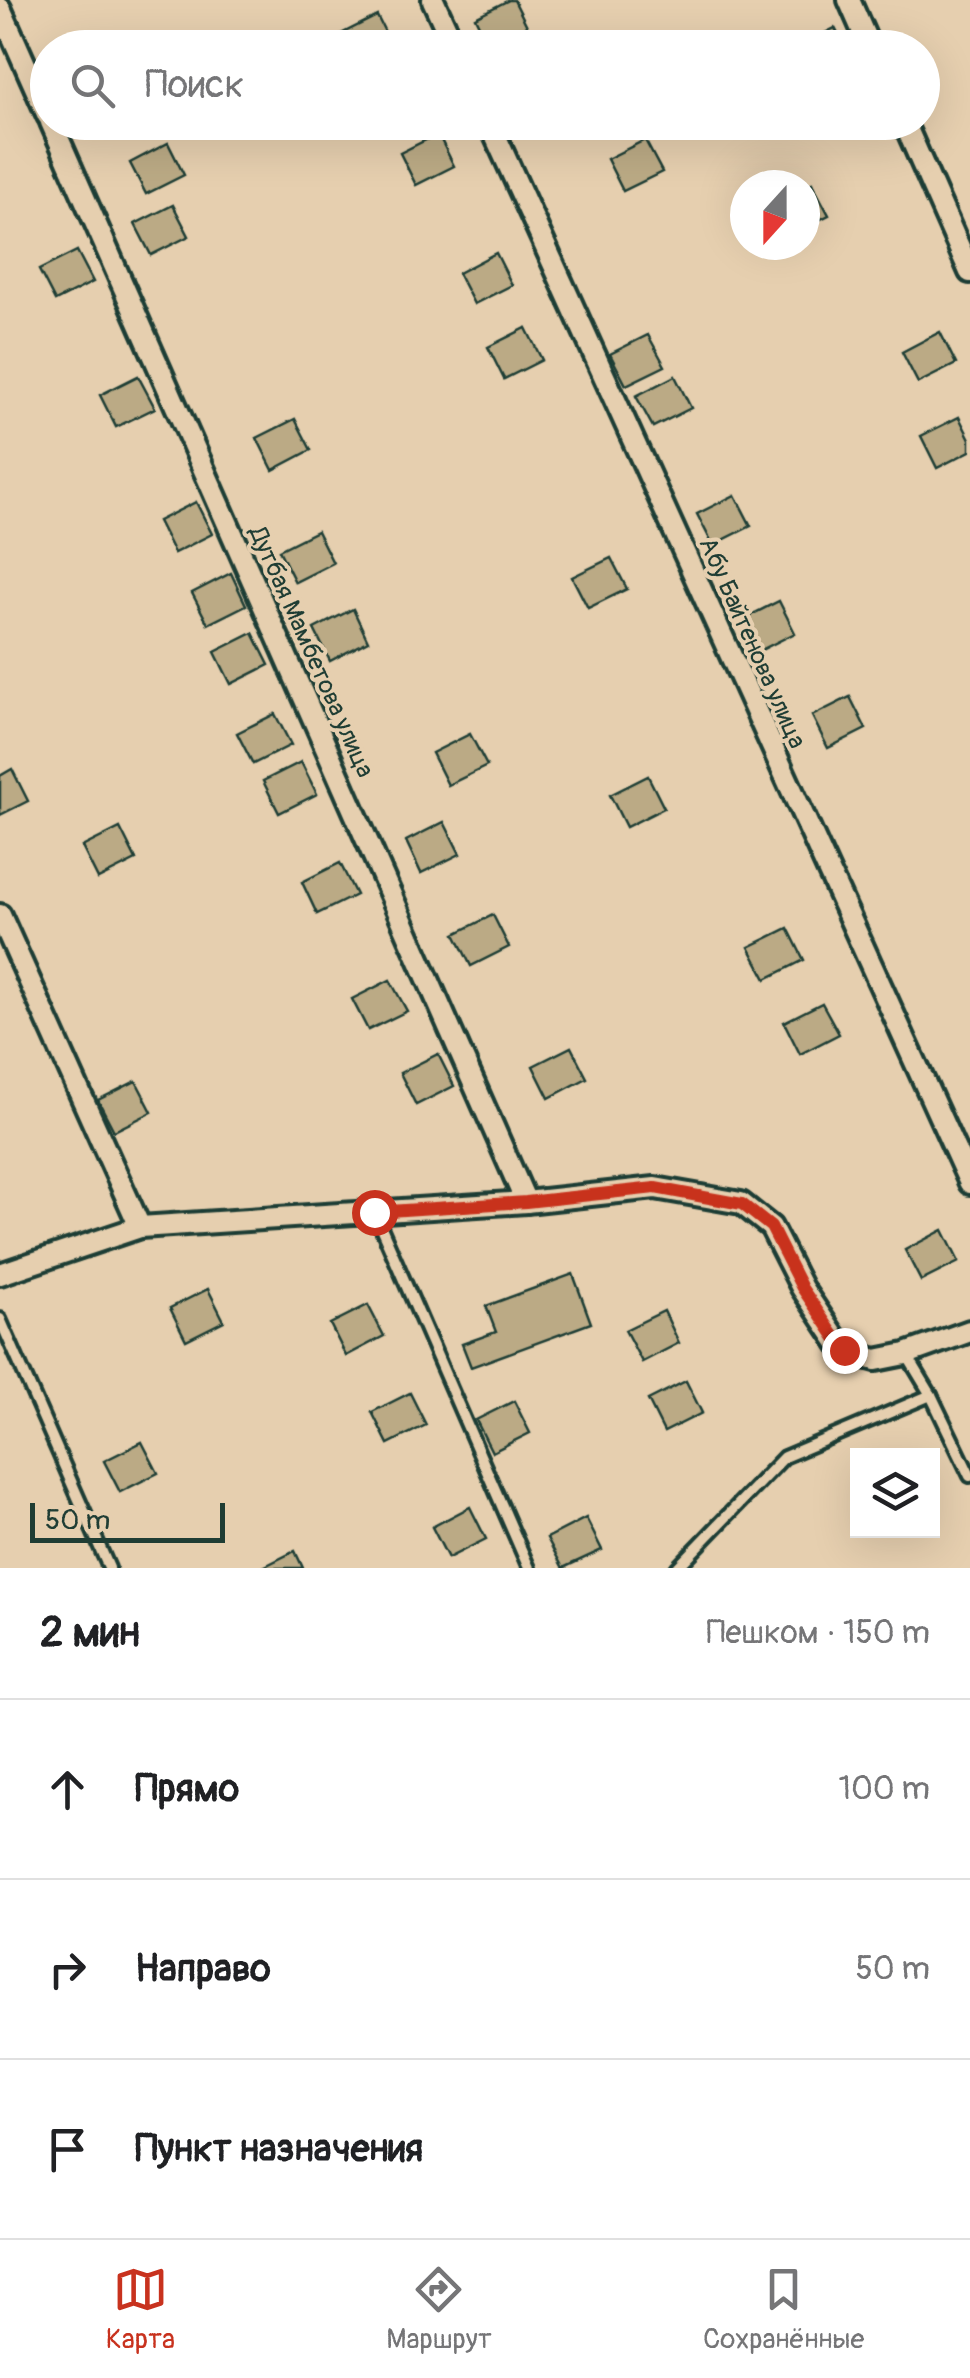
<!DOCTYPE html>
<html lang="ru">
<head>
<meta charset="utf-8">
<style>
	:root { --surface:#fff; --page:#f6f6f6; --text:#202124; --muted:#757577; --line:#e0e0e0; --accent:#c8321e }
	body { margin:0; font-family:Pangolin,sans-serif; background:var(--page); color:var(--text) }
	.controls { position:absolute; right:30px; bottom:30px; display:grid; overflow:hidden; border-radius:0px; box-shadow:0 10px 40px #0002 }
	.controls button { width:90px; height:90px; display:grid; place-items:center; padding:0; border:0; border-bottom:2px solid var(--line); background:var(--surface); color:var(--text); font:50px sans-serif }
	.compass { position:absolute; left:730px; top:170px; width:90px; height:90px; border-radius:50%; background:var(--surface); box-shadow:0 10px 40px #0002; rotate:201deg }
	.scale { position:absolute; left:30px; bottom:25px; width:195px; box-sizing:border-box; padding-left:10px; border:5px solid #1f3d34; border-top:0; font-size:28px; line-height:35px; white-space:nowrap; color:#1f3d34; -webkit-text-stroke:8px #e6cfaf; paint-order:stroke }
	.stop { position:absolute; width:30px; height:30px; margin:-22px; border:8px solid #c8321e; border-radius:50%; background:#fff }
	.stop.end { background:#c8321e; border-color:#fff; box-shadow:0 2px 10px #0008 }
	.list { margin:0; padding:0; list-style:none }
	h2 { display:flex; justify-content:space-between; align-items:center; height:130px; margin:0; padding:0 40px; font-size:42px }
	h2 small { font-size:32px; font-weight:400; color:var(--muted) }
	.list li { display:grid; grid-template-columns:65px 1fr auto; gap:30px; align-items:center; box-sizing:border-box; height:180px; padding:0 40px; border-top:2px solid var(--line) }
	.list b { display:block; font-size:38px; white-space:nowrap }
	.list em { font-size:32px; font-style:normal; color:var(--muted) }
	.icon { flex:none; width:55px; height:55px; fill:none; stroke:currentColor; stroke-width:2; stroke-linecap:round; stroke-linejoin:round }
	.map { position:relative; flex:none; width:970px; height:1568px; overflow:hidden }
	.search { position:absolute; background:var(--surface); box-shadow:0 10px 40px #0002; left:30px; right:30px; top:30px; height:110px; display:flex; align-items:center; gap:25px; box-sizing:border-box; padding:0 35px; border-radius:55px; color:var(--muted); font-size:38px }
	.sheet { height:670px; background:var(--surface) }
	nav { display:flex; justify-content:space-around; align-items:center; box-sizing:border-box; height:140px; border-top:2px solid var(--line); background:var(--surface); font-size:28px; color:var(--muted) }
	nav a { display:grid; justify-items:center; gap:5px }
	nav .on { color:var(--accent) }
	.map>svg:first-child { display:block }
</style>
</head>
<body>
<div class="map">
<svg width="970" height="1568" viewBox="0 0 970 1568">
	<rect width="100%" height="100%" fill="#e6cfaf"/>
	<filter id="ink" filterUnits="userSpaceOnUse"><feTurbulence type="fractalNoise" baseFrequency=".01" numOctaves="2"/><feDisplacementMap in="SourceGraphic" scale="20" xChannelSelector="R" yChannelSelector="G"/><feConvolveMatrix kernelMatrix="1 2 1 2 8 2 1 2 1" color-interpolation-filters="sRGB"/></filter>
	<g filter="url(#ink)">
		<g fill="#bbaa85" stroke="#1f3d34" stroke-width="2.5">
			<path d="M509,0h5l15,30 -39,18 -15,-31z"/>
			<path d="M377,16l16,32h-48l-6,-13z"/>
			<path d="M835,28l10,20h-48v-1z"/>
			<path d="M438,134l16,32 -38,19 -16,-32z"/>
			<path d="M645,140l17,32 -39,19 -16,-32z"/>
			<path d="M168,143l16,32 -38,19 -16,-31z"/>
			<path d="M812,183l17,32 -24,12v-40z"/>
			<path d="M173,205l16,31 -38,19 -16,-31z"/>
			<path d="M77,251l16,31 -38,19 -16,-31z"/>
			<path d="M496,253l16,32 -38,19 -16,-31z"/>
			<path d="M526,328l16,32 -38,19 -16,-32z"/>
			<path d="M940,332l16,32 -38,19 -16,-31z"/>
			<path d="M648,335l17,31 -39,19 -16,-31z"/>
			<path d="M138,376l17,32 -39,19 -16,-32z"/>
			<path d="M675,376l16,32 -38,19 -17,-31z"/>
			<path d="M959,417l11,22v12l-33,17 -16,-32z"/>
			<path d="M295,419l16,31 -38,20 -16,-32z"/>
			<path d="M735,495l16,31 -38,19 -16,-31z"/>
			<path d="M196,502l16,32 -38,19 -16,-32z"/>
			<path d="M317,531l16,32 -38,19 -16,-32z"/>
			<path d="M611,558l16,31 -39,19 -16,-31z"/>
			<path d="M231,573l15,32 -38,19 -16,-31z"/>
			<path d="M779,601l16,32 -38,19 -16,-32z"/>
			<path d="M353,609l15,32 -38,20 -16,-32z"/>
			<path d="M253,633l16,32 -38,19 -16,-32z"/>
			<path d="M850,697l16,32 -38,19 -16,-32z"/>
			<path d="M275,714l16,31 -38,19 -16,-31z"/>
			<path d="M470,734l17,32 -39,19 -16,-32z"/>
			<path d="M301,762l16,32 -38,19 -16,-32z"/>
			<path d="M12,769l16,32 -28,14v-39z"/>
			<path d="M648,776l16,32 -38,19 -16,-32z"/>
			<path d="M444,822l16,32 -39,19 -15,-32z"/>
			<path d="M120,828l16,32 -38,19 -16,-32z"/>
			<path d="M340,863l16,32 -39,19 -15,-32z"/>
			<path d="M493,915l16,32 -38,19 -16,-32z"/>
			<path d="M788,928l16,32 -38,19 -17,-32z"/>
			<path d="M390,980l17,31 -39,19 -16,-31z"/>
			<path d="M822,1003l17,31 -39,20 -16,-32z"/>
			<path d="M571,1047l16,31 -38,20 -16,-32z"/>
			<path d="M438,1054l16,32 -38,19 -16,-32z"/>
			<path d="M136,1081l16,31 -38,19 -16,-31z"/>
			<path d="M943,1230l16,32 -38,19 -16,-31z"/>
			<path d="M573,1274l18,49 -120,44 -9,-23 34,-12 -10,-26z"/>
			<path d="M208,1289l16,32 -38,19 -16,-32z"/>
			<path d="M368,1305l16,31 -38,20 -16,-32z"/>
			<path d="M664,1311l15,32 -37,19 -17,-32z"/>
			<path d="M686,1381l16,32 -38,19 -16,-32z"/>
			<path d="M410,1393l16,32 -38,19 -16,-32z"/>
			<path d="M514,1401l16,32 -38,19 -16,-32z"/>
			<path d="M142,1442l16,31 -38,19 -16,-31z"/>
			<path d="M470,1507l16,32 -38,19 -16,-31z"/>
			<path d="M586,1518l16,32 -39,18 -16,-30z"/>
			<path d="M295,1551l8,17h-42z"/>
		</g>
		<g fill="none" stroke-linecap="round" stroke-linejoin="round">
			<g stroke="#1f3d34" stroke-width="18">
				<g id="lane">
					<path d="M374,1211l155,357"/>
					<path d="M0,1319l109,249"/>
					<path d="M907,1355l24,40 39,81"/>
					<path d="M677,1568l107,-111 147,-62"/>
				</g>
			</g>
			<g stroke="#1f3d34" stroke-width="28">
				<g id="street">
					<path d="M433,0l22,48"/>
					<path d="M849,0l21,48"/>
					<path d="M0,8l48,108"/>
					<path d="M51,122l475,1080"/>
					<path d="M489,122l481,1061"/>
					<path d="M904,122l66,150"/>
					<path d="M0,915l140,312"/>
					<path d="M0,1274l140,-47 386,-25 129,-14 86,15 30,24 31,61 42,63 32,9 30,-6 64,-23"/>
				</g>
			</g>
			<use href="#lane" stroke="#e6cfaf" stroke-width="10"/>
			<use href="#street" stroke="#e6cfaf" stroke-width="20"/>
		</g>
	</g>
	<g fill="none" stroke-linecap="round" stroke-linejoin="round" filter="url(#ink)">
		<path stroke="#c8321e" stroke-width="12" d="M374,1212l152,-10 129,-14 87,16 29,23 31,61 42,62"/>
	</g>
	<g text-anchor="middle" dominant-baseline="central" stroke-width="8" stroke-linejoin="round" paint-order="stroke">
		<g font-size="25" fill="#1f3d34" stroke="#e6cfaf">
			<text transform="translate(752 643) rotate(66)">Абу Байтенова улица</text>
			<text transform="translate(311 652) rotate(66)">Дутбая Мамбетова улица</text>
		</g>
	</g>
</svg>
<div class="controls">
<button><svg class="icon" aria-label="layers" viewBox="0 0 24 24"><path d="M12 4l9 5-9 5-9-5zM3 14l9 5 9-5"/></svg></button>
</div>
<svg class="compass" viewBox="-18 -18 36 36"><path d="M0-13l5 13h-10z" fill="#e53935"/><path d="M0 13l5-13h-10z" fill="#757577"/></svg>
<div class="scale">50 m</div>
<div class="stop" style="left:374px;top:1212px"></div>
<div class="stop end" style="left:844px;top:1350px"></div>
<div class="search"><svg class="icon" aria-label="search" viewBox="0 0 24 24"><circle cx="10" cy="10" r="6"/><path d="M15 15l6 6"/></svg>Поиск</div>
</div>
<section class="sheet">
<h2>2 мин<small>Пешком · 150 m</small></h2>
<ul class="list">
<li><svg class="icon" aria-label="ahead" viewBox="0 0 24 24"><path d="M12 20V5M6 11l6-6 6 6"/></svg><div><b>Прямо</b></div><em>100 m</em></li>
<li><svg class="icon" aria-label="right" viewBox="0 0 24 24"><path d="M7 20v-9h11M14 6l5 5-5 5"/></svg><div><b>Направо</b></div><em>50 m</em></li>
<li><svg class="icon" aria-label="arrive" viewBox="0 0 24 24"><path d="M6 21V4h12l-3 4 3 4H6"/></svg><div><b>Пункт назначения</b></div></li>
</ul>
</section>
<nav>
<a class="on"><svg class="icon" aria-label="map" viewBox="0 0 24 24"><path d="M3 6l6-2 6 2 6-2v14l-6 2-6-2-6 2zM9 4v14M15 6v14"/></svg>Карта</a>
<a><svg class="icon" aria-label="directions" viewBox="0 0 24 24"><path d="M12 3l9 9-9 9-9-9zM9 14v-3h6M13 9l2 2-2 2"/></svg>Маршрут</a>
<a><svg class="icon" aria-label="saved" viewBox="0 0 24 24"><path d="M7 4h10v16l-5-4-5 4z"/></svg>Сохранённые</a>
</nav>
</body>
</html>
